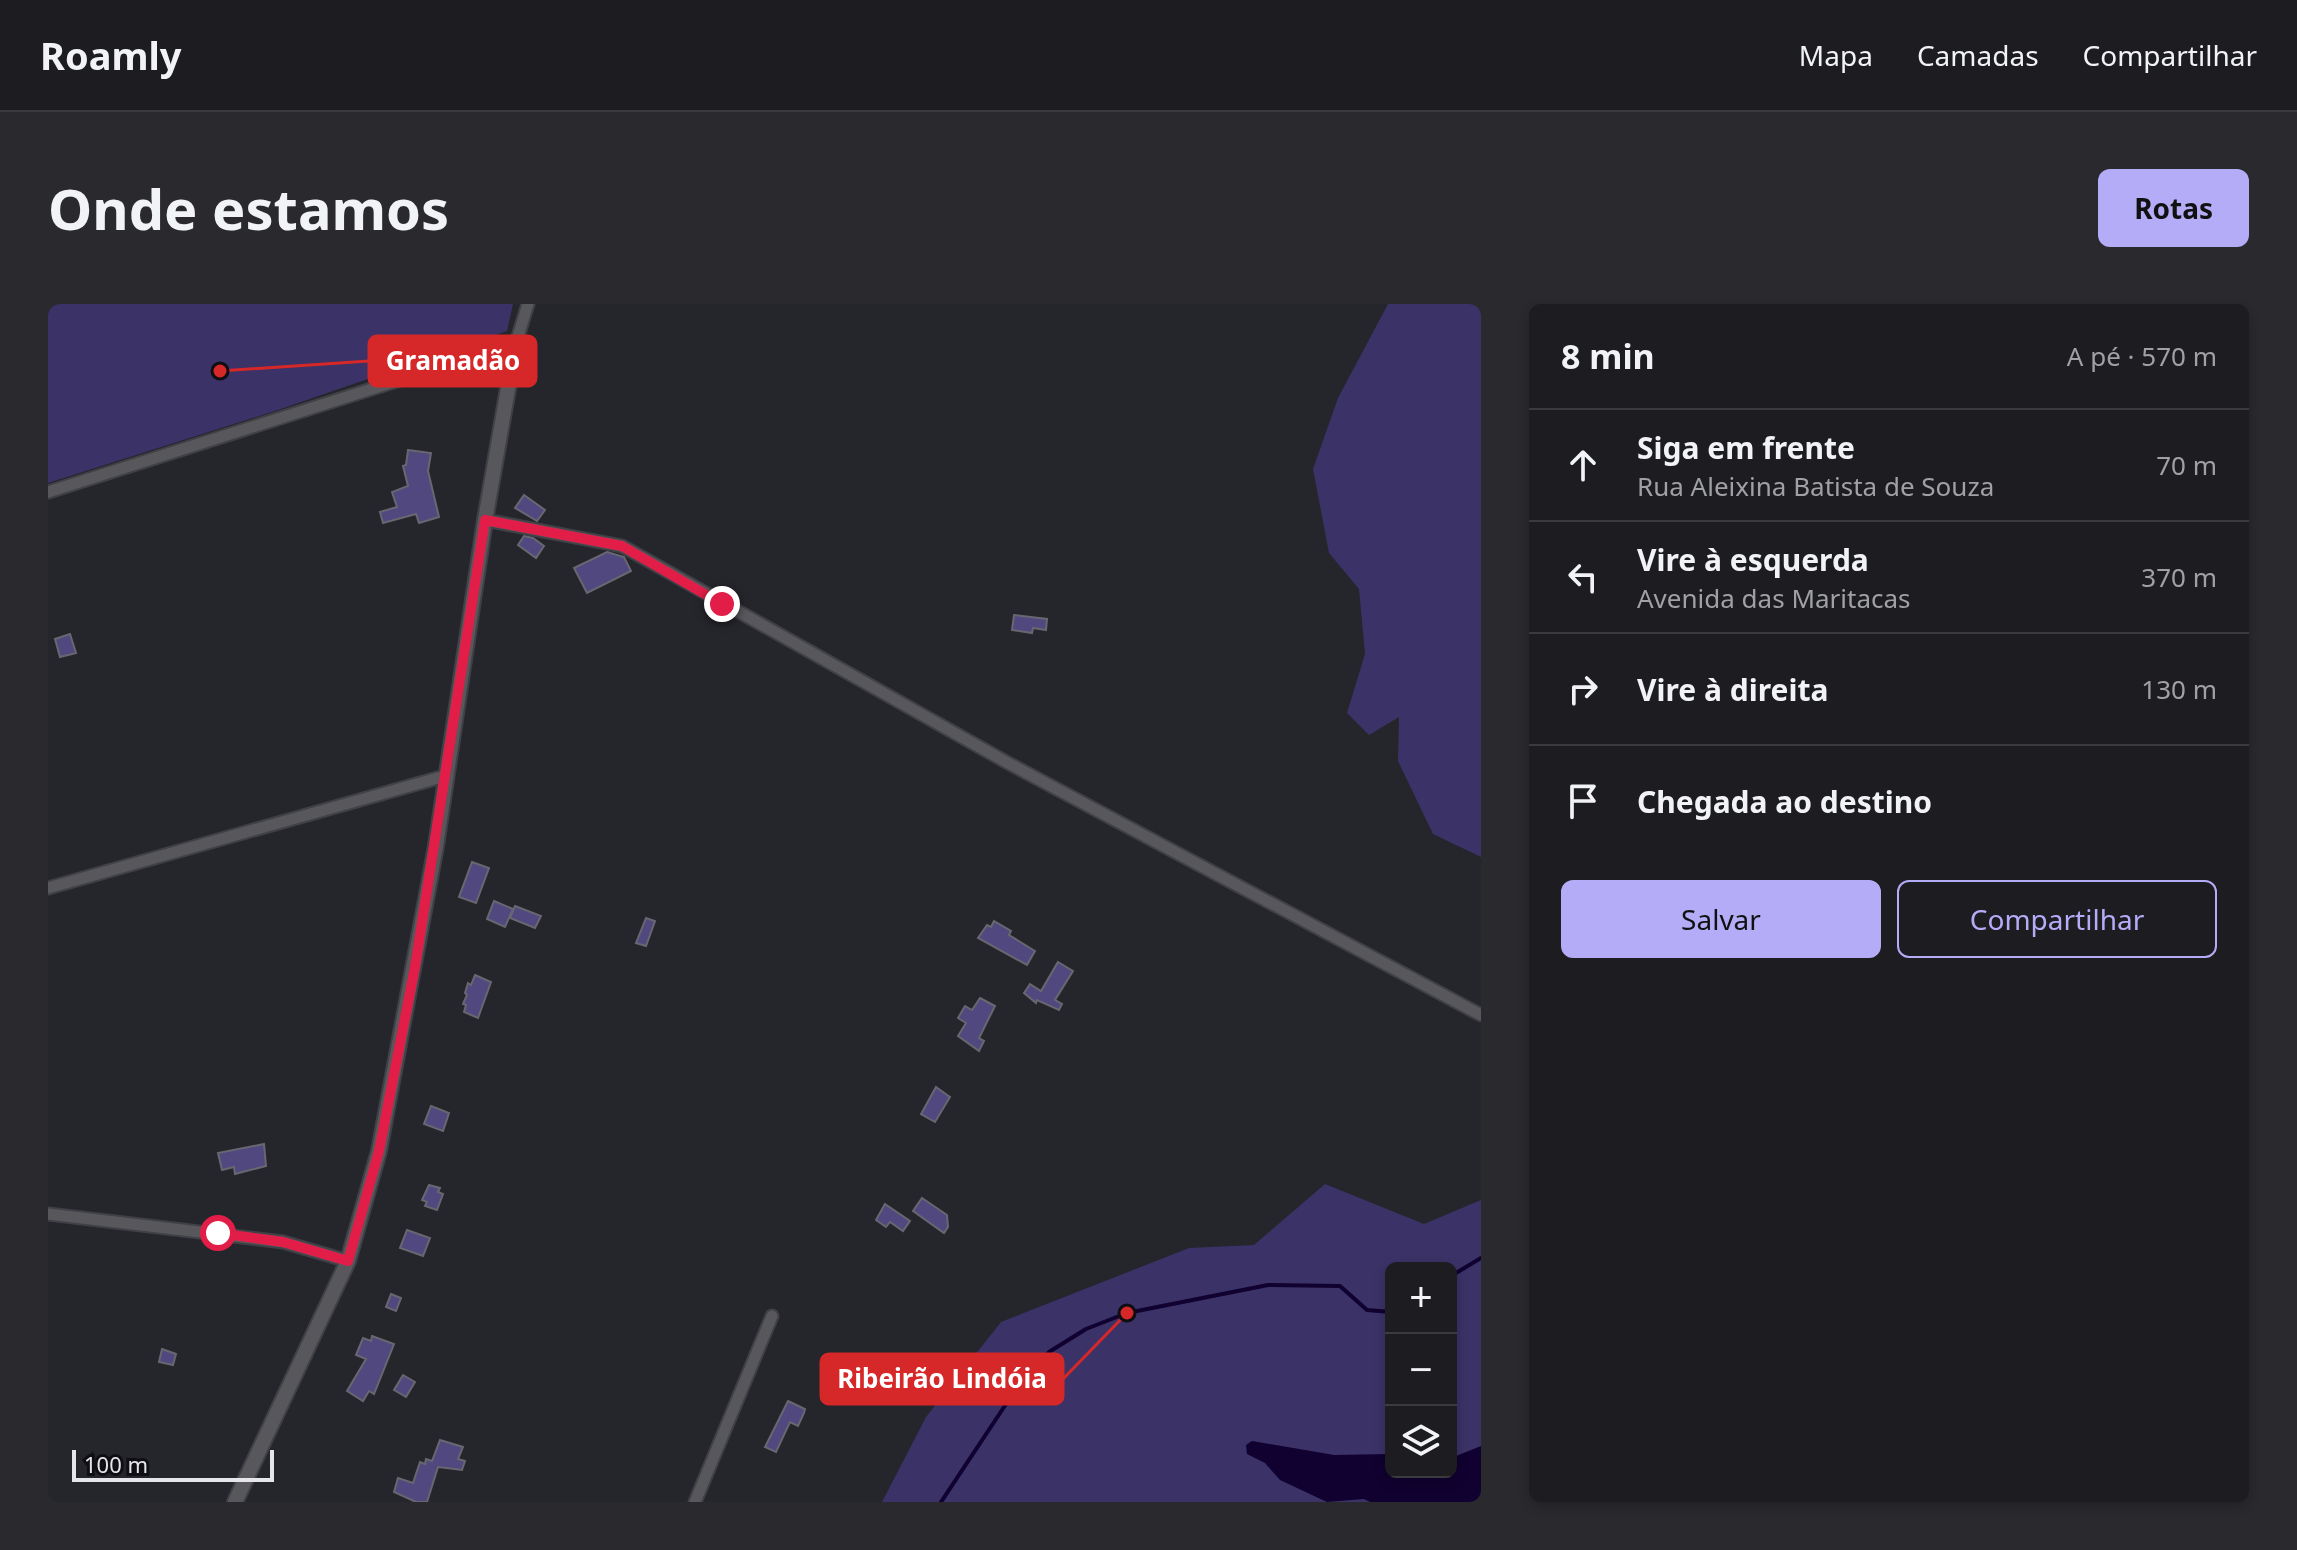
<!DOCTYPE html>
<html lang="pt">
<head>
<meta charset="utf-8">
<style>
	:root { --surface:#1c1c21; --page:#29292e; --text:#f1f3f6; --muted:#a0a1a5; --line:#3a3a3f; --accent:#b5acf8 }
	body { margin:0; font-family:"Noto Sans",sans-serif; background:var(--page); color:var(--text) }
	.controls { position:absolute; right:24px; bottom:24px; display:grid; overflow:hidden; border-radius:12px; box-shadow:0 4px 12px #0003 }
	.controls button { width:72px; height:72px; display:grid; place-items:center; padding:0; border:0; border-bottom:2px solid var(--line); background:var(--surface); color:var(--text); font:40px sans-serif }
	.scale { position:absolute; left:24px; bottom:20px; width:202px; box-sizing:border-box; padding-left:8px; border:4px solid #e5e5ea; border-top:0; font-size:22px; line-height:28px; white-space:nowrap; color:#e5e5ea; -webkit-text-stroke:6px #0f0e12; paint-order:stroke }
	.stop { position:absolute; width:24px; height:24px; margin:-18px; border:6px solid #e11d48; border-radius:50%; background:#fff }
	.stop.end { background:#e11d48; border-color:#fff; box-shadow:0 2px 8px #0008 }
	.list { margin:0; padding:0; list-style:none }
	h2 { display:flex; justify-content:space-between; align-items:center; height:104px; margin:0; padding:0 32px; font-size:34px }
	h2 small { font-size:26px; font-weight:400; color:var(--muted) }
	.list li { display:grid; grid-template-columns:52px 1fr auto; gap:24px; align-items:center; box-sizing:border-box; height:112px; padding:0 32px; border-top:2px solid var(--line) }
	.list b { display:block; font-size:30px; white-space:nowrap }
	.list p { margin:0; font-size:26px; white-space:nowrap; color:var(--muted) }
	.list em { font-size:26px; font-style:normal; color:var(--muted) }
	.actions { display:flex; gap:16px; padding:24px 32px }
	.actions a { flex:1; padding:18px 0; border:2px solid var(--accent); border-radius:12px; text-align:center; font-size:28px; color:var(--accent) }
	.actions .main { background:var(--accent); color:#111 }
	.icon { flex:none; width:44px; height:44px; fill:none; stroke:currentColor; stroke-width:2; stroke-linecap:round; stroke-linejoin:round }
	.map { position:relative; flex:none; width:1433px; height:1198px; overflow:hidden; border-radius:12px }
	header { display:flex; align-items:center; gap:48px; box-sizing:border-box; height:112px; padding:0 40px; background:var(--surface); border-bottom:2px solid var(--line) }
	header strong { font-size:38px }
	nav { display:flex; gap:44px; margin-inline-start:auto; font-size:28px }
	.intro { display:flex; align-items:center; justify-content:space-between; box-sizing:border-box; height:192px; padding:0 48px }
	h1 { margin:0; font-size:56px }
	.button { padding:20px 36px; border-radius:12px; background:var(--accent); color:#111; font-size:28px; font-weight:700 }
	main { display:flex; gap:48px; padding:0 48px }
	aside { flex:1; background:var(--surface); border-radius:12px; box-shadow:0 4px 12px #0003 }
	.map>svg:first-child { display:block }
</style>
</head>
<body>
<header>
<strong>Roamly</strong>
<nav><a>Mapa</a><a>Camadas</a><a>Compartilhar</a></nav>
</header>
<div class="intro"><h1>Onde estamos</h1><a class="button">Rotas</a></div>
<main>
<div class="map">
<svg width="1433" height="1198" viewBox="0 0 1433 1198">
	<rect width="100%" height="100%" fill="#25252c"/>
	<g fill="#3b3267" fill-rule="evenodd">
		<path d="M0,0h465l-6,27 -232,80 -227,72z"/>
		<path d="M1340,0h93v553l-48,-23 -35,-73 1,-44 -30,18 -22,-22 18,-59 -6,-65 -30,-36 -16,-84 25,-71z"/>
		<path d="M1277,880l99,40 57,-24v302h-599l44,-85 75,-95 188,-74 65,-3zM1343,964h60v204h-60z"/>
	</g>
	<path fill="#100130" d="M1204,1137l82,14 57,-1v18h60v-14l30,-12v56h-111l-6,-3 -37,3 -47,-22 -15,-17 -18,-9 -1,-9z"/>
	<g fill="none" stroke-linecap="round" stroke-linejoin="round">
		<g stroke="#100130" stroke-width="4">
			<path d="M1403,972l30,-18"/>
			<path d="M893,1198l75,-113 33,-37 37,-23 41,-16 141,-28 72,1 27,24 24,2"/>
		</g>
	</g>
	<g fill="#50487f" stroke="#686770" stroke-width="2">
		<path d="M360,146l23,3 -3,18 11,46 -20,6 -3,-9 -33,9 -3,-11 17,-5 -5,-15 16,-6 -5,-20 3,-1z"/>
		<path d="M476,191l21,15 -8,11 -22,-13z"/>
		<path d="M476,232l9,2 11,8 -8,12 -18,-13z"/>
		<path d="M559,248l17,5 7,14 -44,22 -13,-25z"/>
		<path d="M966,311l33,4 -1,11 -13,-2 -1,5 -20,-3z"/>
		<path d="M22,330l6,19 -16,4 -5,-18z"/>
		<path d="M424,558l17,6 -13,35 -17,-6z"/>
		<path d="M446,597l19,8 -8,18 -18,-8z"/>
		<path d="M467,602l26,10 -6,12 -25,-10z"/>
		<path d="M598,614l9,3 -9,25 -10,-3z"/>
		<path d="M946,617l17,10 -2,4 26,16 -8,14 -49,-27 9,-13 4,2z"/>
		<path d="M1010,658l15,9 -18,29 7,4 -3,6 -22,-10 -1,3 -12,-10 6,-9 11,7z"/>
		<path d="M427,671l16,7 -13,36 -14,-6 2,-7 -3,-1 4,-9 -2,-2 3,-10 3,2z"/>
		<path d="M932,694l15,8 -16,32 5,3 -5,10 -21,-15 8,-13 -8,-5 7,-12 7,4z"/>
		<path d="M888,783l14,10 -15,25 -14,-8z"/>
		<path d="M383,802l18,7 -6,18 -19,-7z"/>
		<path d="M216,840l2,22 -31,8 -1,-7 -12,3 -4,-17z"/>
		<path d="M381,881l11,3 -2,4 5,2 -6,16 -12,-4 2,-4 -5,-2z"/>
		<path d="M874,894l25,17 1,12 -4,6 -31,-22z"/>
		<path d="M837,900l25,17 -7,10 -13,-9 -4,5 -10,-7z"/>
		<path d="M359,926l23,8 -7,18 -23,-8z"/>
		<path d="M343,990l10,4 -5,13 -10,-4z"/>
		<path d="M324,1032l22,8 -20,50 -5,-3 -6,10 -16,-10 19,-32 -10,-4 7,-17 8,3z"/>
		<path d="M114,1045l14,5 -3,11 -14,-3z"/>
		<path d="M355,1071l12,7 -9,15 -12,-7z"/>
		<path d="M740,1097l17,8 -1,4 -6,13 -8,-4 -14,30 -11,-5z"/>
		<path d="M392,1136l23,7 -5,12 7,2 -3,9 -24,-3 -11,35h-11l-22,-10 4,-14 15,5 7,-21 5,2 1,-5 6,2z"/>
	</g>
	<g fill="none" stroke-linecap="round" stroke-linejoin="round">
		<g stroke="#404047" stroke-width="15">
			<g id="minor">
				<path d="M0,188l468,-149 12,-39"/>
				<path d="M437,216l137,26 386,217 473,252"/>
				<path d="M0,584l397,-112"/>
				<path d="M0,910l235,28 65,19"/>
				<path d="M647,1198l77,-186"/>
			</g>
		</g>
		<g stroke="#404047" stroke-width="18">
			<path id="tertiary" d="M187,1198l113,-241 31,-110 57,-305 49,-326 31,-177"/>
		</g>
		<use href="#minor" stroke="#58585c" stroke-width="11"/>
		<use href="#tertiary" stroke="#58585c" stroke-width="14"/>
	</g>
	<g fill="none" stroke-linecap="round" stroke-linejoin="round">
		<path stroke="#e11d48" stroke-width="10" d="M170,929l65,9 65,19 31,-110 36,-184 70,-447 137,26 100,58"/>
	</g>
	<path fill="none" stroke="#d62828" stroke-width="3" d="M172 67L321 57M1079 1009L1015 1075"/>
	<g fill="#d62828" stroke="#0f0e12" stroke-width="3">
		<circle cx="172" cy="67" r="8"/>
		<circle cx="1079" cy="1009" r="8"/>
	</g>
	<g fill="#d62828" stroke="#d62828" stroke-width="3">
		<rect x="321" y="32" width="167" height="50" rx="8"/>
		<rect x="773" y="1050" width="242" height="50" rx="8"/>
	</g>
	<g font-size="26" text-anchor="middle" font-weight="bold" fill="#fff">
		<text x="405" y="66">Gramadão</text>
		<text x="894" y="1084">Ribeirão Lindóia</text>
	</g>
</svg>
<div class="controls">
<button>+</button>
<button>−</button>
<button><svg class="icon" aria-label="layers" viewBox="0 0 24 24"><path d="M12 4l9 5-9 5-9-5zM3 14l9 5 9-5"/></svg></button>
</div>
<div class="scale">100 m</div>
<div class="stop" style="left:170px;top:929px"></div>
<div class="stop end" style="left:674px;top:300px"></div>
</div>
<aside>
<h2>8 min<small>A pé · 570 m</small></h2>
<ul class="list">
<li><svg class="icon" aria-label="ahead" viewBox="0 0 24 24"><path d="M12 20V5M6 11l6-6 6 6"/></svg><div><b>Siga em frente</b><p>Rua Aleixina Batista de Souza</p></div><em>70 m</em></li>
<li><svg class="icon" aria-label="left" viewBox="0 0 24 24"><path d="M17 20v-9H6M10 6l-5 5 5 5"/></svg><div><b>Vire à esquerda</b><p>Avenida das Maritacas</p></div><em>370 m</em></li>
<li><svg class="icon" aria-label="right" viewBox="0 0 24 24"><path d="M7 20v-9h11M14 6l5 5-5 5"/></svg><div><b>Vire à direita</b></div><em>130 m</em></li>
<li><svg class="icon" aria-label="arrive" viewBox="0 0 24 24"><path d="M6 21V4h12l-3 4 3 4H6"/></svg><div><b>Chegada ao destino</b></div></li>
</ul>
<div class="actions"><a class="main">Salvar</a><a>Compartilhar</a></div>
</aside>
</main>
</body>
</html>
